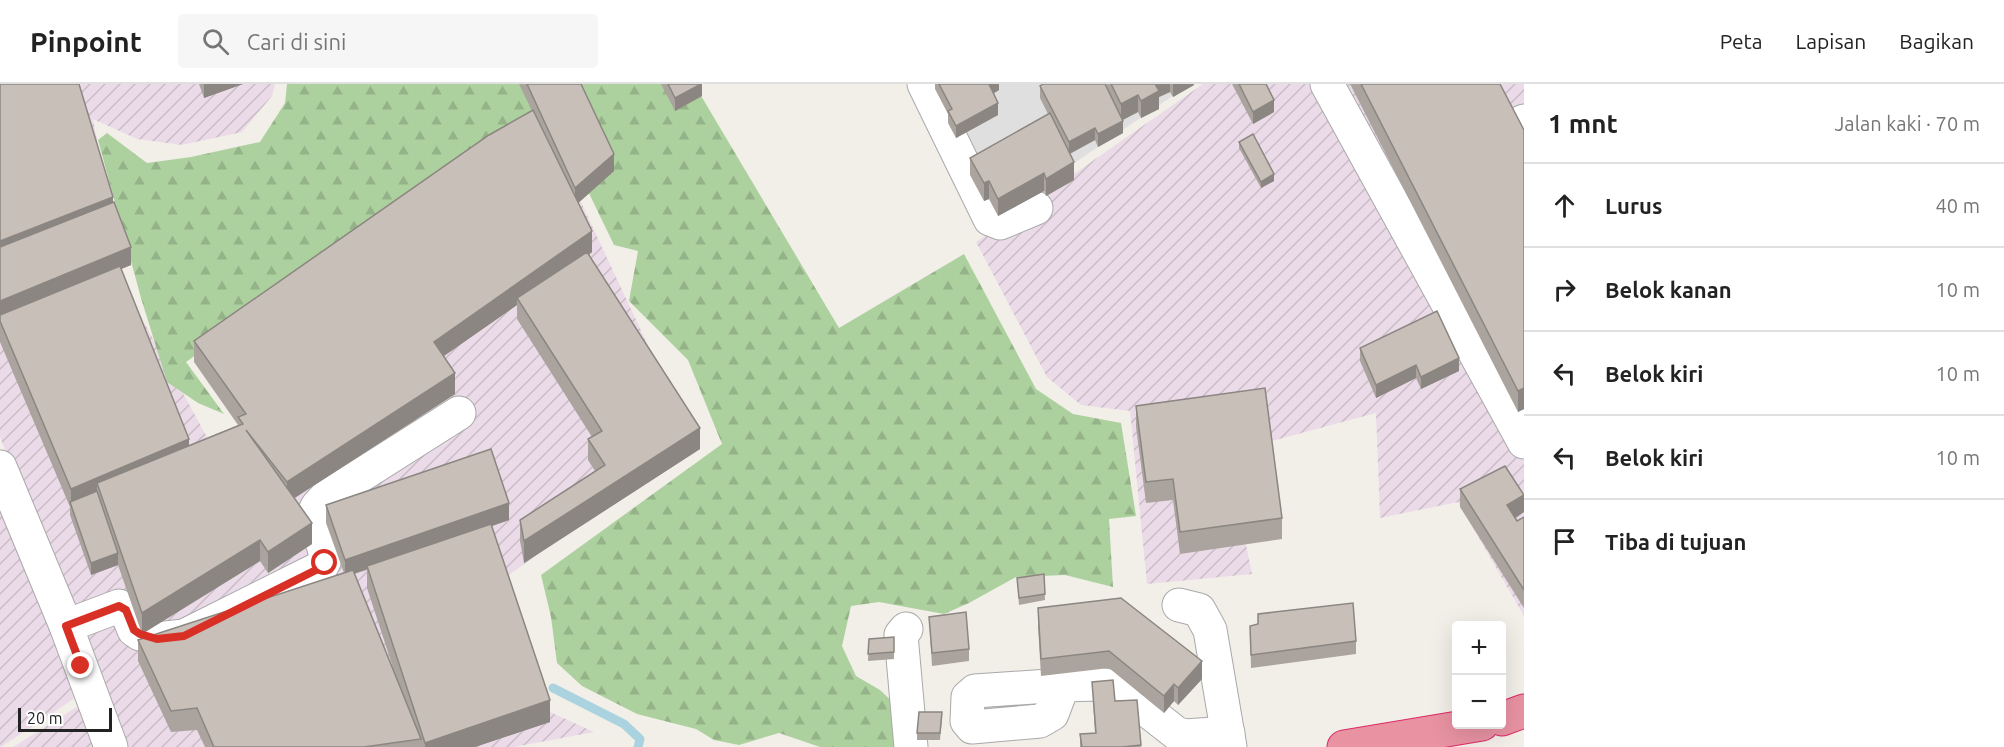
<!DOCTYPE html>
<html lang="id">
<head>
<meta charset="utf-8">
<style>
	:root { --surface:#fff; --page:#f6f6f6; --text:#222; --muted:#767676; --line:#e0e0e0 }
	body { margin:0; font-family:Ubuntu,sans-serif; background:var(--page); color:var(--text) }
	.controls { position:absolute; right:18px; bottom:18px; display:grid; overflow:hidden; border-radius:6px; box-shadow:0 6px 24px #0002 }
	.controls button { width:54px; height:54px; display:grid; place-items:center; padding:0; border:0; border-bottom:2px solid var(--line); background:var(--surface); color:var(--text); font:30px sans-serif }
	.scale { position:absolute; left:18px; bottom:15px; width:94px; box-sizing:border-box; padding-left:6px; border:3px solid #222; border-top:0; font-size:16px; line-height:21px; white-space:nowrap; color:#222; -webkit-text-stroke:4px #fff; paint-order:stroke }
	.stop { position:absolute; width:18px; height:18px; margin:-14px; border:4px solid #d93025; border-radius:50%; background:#fff }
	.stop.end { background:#d93025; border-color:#fff; box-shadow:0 2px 6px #0008 }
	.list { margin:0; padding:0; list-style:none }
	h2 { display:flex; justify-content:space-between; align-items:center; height:78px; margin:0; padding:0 24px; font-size:26px }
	h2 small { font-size:20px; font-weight:400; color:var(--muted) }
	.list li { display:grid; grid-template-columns:39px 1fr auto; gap:18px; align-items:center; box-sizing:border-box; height:84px; padding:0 24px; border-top:2px solid var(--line) }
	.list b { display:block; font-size:22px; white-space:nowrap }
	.list em { font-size:20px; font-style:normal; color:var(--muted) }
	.icon { flex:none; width:33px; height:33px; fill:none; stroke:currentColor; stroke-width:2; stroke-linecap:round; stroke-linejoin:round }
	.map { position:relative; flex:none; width:1524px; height:663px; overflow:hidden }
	header { display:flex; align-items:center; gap:36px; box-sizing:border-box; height:84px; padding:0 30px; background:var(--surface); border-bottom:2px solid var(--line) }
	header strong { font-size:28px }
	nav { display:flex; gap:33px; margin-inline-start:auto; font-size:21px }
	.search { width:420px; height:54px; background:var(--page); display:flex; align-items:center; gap:15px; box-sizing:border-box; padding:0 21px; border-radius:6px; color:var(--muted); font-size:22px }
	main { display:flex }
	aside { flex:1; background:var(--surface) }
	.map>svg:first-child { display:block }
</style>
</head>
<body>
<header>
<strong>Pinpoint</strong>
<div class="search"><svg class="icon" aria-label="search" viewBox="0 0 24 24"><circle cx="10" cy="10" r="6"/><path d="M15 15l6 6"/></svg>Cari di sini</div>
<nav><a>Peta</a><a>Lapisan</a><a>Bagikan</a></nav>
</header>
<main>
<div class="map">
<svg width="1524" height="663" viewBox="0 0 1524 663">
	<defs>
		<pattern id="industrial-furrows" width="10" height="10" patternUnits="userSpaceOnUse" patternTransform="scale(1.5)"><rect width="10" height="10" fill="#ebdbe8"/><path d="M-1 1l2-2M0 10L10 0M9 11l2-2" fill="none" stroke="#c9bcc7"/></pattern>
		<pattern id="forest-firs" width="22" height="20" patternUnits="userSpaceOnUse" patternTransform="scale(1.5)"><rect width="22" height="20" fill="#add19e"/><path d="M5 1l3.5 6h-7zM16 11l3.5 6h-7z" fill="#95b388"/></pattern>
	</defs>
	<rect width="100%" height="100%" fill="#f2efe9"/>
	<path fill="#e0dfdf" d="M920,0h270l-199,136z"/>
	<g fill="url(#industrial-furrows)">
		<path d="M0,0h275l-3,12 -30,36 -60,13 -45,-6 -44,-20 30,165 95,173 334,-317 142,304 -188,133 42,134 46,21 -80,15h-501l86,-54 -99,-256z"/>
		<path d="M1203,0h321v532l-66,-114 -78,16 -4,-105 -149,40 25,121 -105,10 -17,-173 -49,-6 -34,-28 -71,-135z"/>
		<path d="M0,417l78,195 -77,51h-1z"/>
	</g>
	<path fill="url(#forest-firs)" d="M287,0h407l145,244 125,-74 72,135 37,25 48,9 15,93 -27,3 4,68 -48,-12 -49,2 -47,26 -25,11 -65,-12 -28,4 -9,40 14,30 24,14 19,18 18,39h-97l-41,-14 -40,12 -25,-5 -18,-11 -59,-15 -55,-28 -25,-23 -6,-46 -10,-42 181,-131 -34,-84 -59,-59 9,-50 -24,-6 -42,-87 -80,-10 -306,214 38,52 -26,-11 -31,-21 -26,-84 -43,-158 9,-7 40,30 44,-6 69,-15 25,-39z"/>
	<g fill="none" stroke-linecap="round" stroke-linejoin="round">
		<path stroke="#aad3df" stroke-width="9" d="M553,604l71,36 16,15 -2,8"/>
		<g stroke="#a9a9a9" stroke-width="35">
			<g id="minor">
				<path d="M924,0l66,135 10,4 36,-15"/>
				<path d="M1327,0l197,358"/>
				<path d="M1515,41l9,-4"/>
				<path d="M0,383l66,159 45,121"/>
				<path d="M1179,521l20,5 11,20 20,117"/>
				<path d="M66,542l53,-20 7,4 8,20 6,4 17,5 27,-3 136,-68c17,-18 -14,-39 -4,-59 1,-4 6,-7 9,-11l134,-85"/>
				<path d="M906,545l-5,6 10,112"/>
				<path d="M1063,601l-11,29 -12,7 -68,6 -5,-6 1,-24 7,-6 88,-6 35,-1 11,2 21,11 46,36 9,3 43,-3"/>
			</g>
		</g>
		<g stroke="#dc2a67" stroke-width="35">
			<g id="highway">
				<path d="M1502,635l22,-8"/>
				<path d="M1344,663l138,-23"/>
			</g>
		</g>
		<use href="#minor" stroke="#fff" stroke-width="33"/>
		<use href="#highway" stroke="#e892a2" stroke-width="33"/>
	</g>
	<g fill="#aba49e" fill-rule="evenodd">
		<path d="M0,0l113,119 18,62 -10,4 68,176 49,-20 -44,-63v-21l338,-230 -13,-27h62l33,87 -36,32 14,49 -3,3 111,194 -176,114 -4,-22v-21l75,-49 -7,-11v-21l4,-2 -75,-118v-14l-74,51 12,38 -161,104 18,46 -44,29 -8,-12 -118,73 -24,-69 -27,10 -21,-60v-8l-70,-165z"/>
		<path d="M199,0h44l-39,14z"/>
		<path d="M661,0h41v12l-27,15z"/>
		<path d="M935,0h64v6l-5,3 4,22 -42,23 -8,-15v-9l-13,-25z"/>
		<path d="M1043,0h151v1l-21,12 -3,-5 -11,5v12l-18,9 -3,-6 -16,8 1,13 -25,14 -3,-7 -25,14 4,26 -28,16 -2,-5 -46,25 -9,-17 -5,2 -14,-26v-17l78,-44 -8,-16v-12z"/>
		<path d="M1232,0h34l8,28 -21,12z"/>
		<path d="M1350,0h150l24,46v279l-6,3z"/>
		<path d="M1239,58l35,39 -13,7 -22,-40z"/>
		<path d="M1360,264l99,23 -38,18 -5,-11 -40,20 -16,-37z"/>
		<path d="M1136,322l146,112v21l-102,15 -7,-54 -27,3 -10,-76z"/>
		<path d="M1460,405l64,23 -9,6 2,3 7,-4v91l-64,-101z"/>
		<path d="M326,421l183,15 -17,6 58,196 -75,25h-270l-8,-17 -26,2 -33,-71v-21l206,-67 -18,-50zM367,486v18l31,95 -44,-109z"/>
		<path d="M1044,490l1,26 -26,5 -2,-27z"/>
		<path d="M1038,524l164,71 -24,26 -4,-4 -10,12 -55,-45 -68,8 -3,-50z"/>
		<path d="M1258,530l98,27v13l-105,14 -1,-42 8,-2z"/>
		<path d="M929,533l40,32v12l-37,5z"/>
		<path d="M894,553v22l-26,2 1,-22z"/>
		<path d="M1092,598l23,19 22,-1 4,47h-61v-13l15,-1z"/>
		<path d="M942,634l-2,22h-23v-7z"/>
	</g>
	<g fill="#8b8681">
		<path d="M204,0h39l-39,14z"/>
		<path d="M701,0h1v12l-27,15v-13z"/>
		<path d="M989,0h10v6l-10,6z"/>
		<path d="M1155,0h15v8l-11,5v12l-18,9v-17z"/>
		<path d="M1173,0h21v1l-21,12z"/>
		<path d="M1138,11v17l-17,9v-17z"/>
		<path d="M1274,16v12l-21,12v-12z"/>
		<path d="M998,19v12l-42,23v-12z"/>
		<path d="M1123,37v12l-25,14v-13z"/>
		<path d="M1095,44v12l-26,14v-12z"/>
		<path d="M614,70v17l-39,35v-18z"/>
		<path d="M1074,78v18l-28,16v-17z"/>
		<path d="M1044,89v18l-46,25v-17z"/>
		<path d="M1274,90v7l-13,7v-6z"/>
		<path d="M989,97v18l-5,2v-18z"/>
		<path d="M113,113v21l-113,44v-21z"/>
		<path d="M592,147v21l-72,51 -3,-5v7l-83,58v-21z"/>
		<path d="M131,163v18l-131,54v-18z"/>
		<path d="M1459,274v13l-38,18v-12z"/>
		<path d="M1416,281v13l-40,20v-13z"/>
		<path d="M455,289v21l-168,109v-21z"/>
		<path d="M1524,304v21l-6,3v-21z"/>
		<path d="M700,344v21l-176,114v-22z"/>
		<path d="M189,355v21l-92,23v16l-26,7v-17z"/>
		<path d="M1524,411v17l-17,11v-18z"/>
		<path d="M509,419v17l-141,49 -1,-3v3l-22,8v-17z"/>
		<path d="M312,439v21l-44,29v-21z"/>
		<path d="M260,456v21l-118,73v-21z"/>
		<path d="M118,469v12l-27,10v-12z"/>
		<path d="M1202,577v18l-24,26v-17z"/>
		<path d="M1174,600v17l-10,12v-17z"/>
		<path d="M550,616v22l-75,25h-50v-4z"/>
	</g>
	<g fill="#c7bfb8" stroke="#8b8681" stroke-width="1.5">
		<path d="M0,0h79l34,113 -113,44z"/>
		<path d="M527,0h54l33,70 -39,34z"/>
		<path d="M668,0h33l-26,14z"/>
		<path d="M939,0h50l9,19 -42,23 -8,-15 4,-2z"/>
		<path d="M1043,0h62l18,37 -25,13 -3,-6 -26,14 -29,-56z"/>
		<path d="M1111,0h44l4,7 -18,10 -3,-6 -17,9z"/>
		<path d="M1239,0h27l8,16 -21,12z"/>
		<path d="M1361,0h139l24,46v258l-6,3z"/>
		<path d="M533,26l59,121 -158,111 21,31 -168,109 -41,-52 66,93 -44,29 -8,-12 -118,73 -45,-130 146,-59 -5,-7 8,-3 -52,-73 295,-206z"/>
		<path d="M1050,29l24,49 -28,17 -2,-6 -46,26 -9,-18 -5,2 -14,-25z"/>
		<path d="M1253,50l21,40 -13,8 -22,-40z"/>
		<path d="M114,118l17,45 -131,54v-54z"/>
		<path d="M587,168l113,176 -176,113 -4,-21 85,-55 -17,-26 14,-8 -85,-133z"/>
		<path d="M120,182l69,173 -118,50 -71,-168v-6z"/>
		<path d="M1437,227l22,47 -38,19 -5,-12 -40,20 -16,-37z"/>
		<path d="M1265,304l17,130 -102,14 -7,-53 -27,3 -10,-76z"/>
		<path d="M491,365l18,54 -164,57 -19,-55z"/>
		<path d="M1505,382l19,29 -17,10 10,16 7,-4v73l-64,-101z"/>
		<path d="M97,407l21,62 -27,10 -21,-61z"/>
		<path d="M491,440l59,176 -125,43 -58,-177z"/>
		<path d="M353,486l68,169 -57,8h-150l-17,-39 -26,3 -33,-71z"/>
		<path d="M1044,490l1,20 -26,4 -2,-20z"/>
		<path d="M1121,514l81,63 -24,27 -4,-4 -10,12 -55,-45 -68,8 -3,-51z"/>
		<path d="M1353,519l3,38 -105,14 -1,-29 8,-2v-10z"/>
		<path d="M966,528l3,37 -37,4 -3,-36z"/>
		<path d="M894,553v15l-26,2 1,-15z"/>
		<path d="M1113,596l2,21 22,-1 4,45 -19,2h-40l-2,-13 16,-1 -4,-51z"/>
		<path d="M919,628h23l-2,21h-23z"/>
	</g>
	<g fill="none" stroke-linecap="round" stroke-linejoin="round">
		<path stroke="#d93025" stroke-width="8" d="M81,582l-15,-40 53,-20 7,4 8,20 6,4 17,5 27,-3 136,-68 5,-5"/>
	</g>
</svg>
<div class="controls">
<button>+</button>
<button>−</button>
</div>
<div class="scale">20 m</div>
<div class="stop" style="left:325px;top:479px"></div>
<div class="stop end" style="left:81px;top:582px"></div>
</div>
<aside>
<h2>1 mnt<small>Jalan kaki · 70 m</small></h2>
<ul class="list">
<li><svg class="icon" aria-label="ahead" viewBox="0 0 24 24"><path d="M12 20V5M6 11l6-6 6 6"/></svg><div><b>Lurus</b></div><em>40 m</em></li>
<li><svg class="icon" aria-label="right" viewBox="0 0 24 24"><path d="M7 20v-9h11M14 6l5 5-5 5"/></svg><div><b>Belok kanan</b></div><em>10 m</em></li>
<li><svg class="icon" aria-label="left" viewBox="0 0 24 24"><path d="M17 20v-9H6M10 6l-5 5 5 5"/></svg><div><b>Belok kiri</b></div><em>10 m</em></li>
<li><svg class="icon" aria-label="left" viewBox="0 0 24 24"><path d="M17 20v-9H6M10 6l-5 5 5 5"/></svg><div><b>Belok kiri</b></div><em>10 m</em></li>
<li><svg class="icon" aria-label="arrive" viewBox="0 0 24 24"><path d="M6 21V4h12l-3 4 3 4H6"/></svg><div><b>Tiba di tujuan</b></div></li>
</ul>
</aside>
</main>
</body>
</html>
